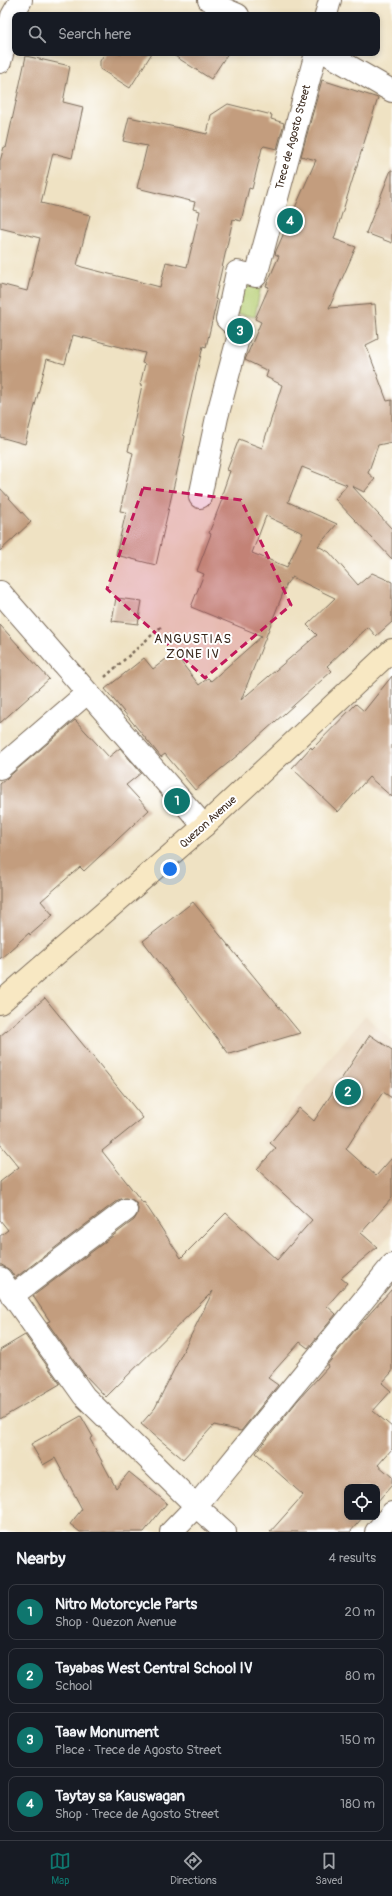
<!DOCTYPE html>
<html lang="en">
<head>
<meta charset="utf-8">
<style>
	:root { --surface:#171b24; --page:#242831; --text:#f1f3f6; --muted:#9ea1a6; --line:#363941; --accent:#0f766e }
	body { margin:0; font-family:Pangolin,sans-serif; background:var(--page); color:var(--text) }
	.controls { position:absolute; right:12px; bottom:12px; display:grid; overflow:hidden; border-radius:8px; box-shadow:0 2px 6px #0003 }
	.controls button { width:36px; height:36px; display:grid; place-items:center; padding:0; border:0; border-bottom:1px solid var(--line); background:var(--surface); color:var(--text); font:20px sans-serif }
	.you { position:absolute; left:170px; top:869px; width:14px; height:14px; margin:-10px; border:3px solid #fff; border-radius:50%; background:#1a73e8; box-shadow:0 0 0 6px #1a73e833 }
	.badge { display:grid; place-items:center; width:26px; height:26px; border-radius:50%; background:var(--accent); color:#fff; font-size:13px; font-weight:700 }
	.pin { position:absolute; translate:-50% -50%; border:2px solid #fff; box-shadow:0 1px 4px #0006 }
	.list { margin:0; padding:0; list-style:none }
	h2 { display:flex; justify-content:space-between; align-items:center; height:52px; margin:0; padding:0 16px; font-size:17px }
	h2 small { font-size:13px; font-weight:400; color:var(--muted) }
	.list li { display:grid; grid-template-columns:26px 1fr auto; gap:12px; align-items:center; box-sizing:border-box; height:56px; margin:0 8px 8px; padding:0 8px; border:1px solid var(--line); border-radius:8px }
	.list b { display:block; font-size:15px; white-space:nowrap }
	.list p { margin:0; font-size:13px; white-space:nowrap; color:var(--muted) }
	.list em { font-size:13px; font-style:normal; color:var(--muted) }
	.icon { flex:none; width:22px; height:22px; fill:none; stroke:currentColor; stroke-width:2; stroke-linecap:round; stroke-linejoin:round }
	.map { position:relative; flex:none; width:392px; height:1532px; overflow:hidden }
	.search { position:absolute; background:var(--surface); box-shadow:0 2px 6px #0003; left:12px; right:12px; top:12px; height:44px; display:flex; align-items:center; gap:10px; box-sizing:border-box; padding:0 14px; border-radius:8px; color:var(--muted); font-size:15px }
	.sheet { height:308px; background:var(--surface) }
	nav { display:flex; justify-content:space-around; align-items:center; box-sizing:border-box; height:56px; border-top:1px solid var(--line); background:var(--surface); font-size:11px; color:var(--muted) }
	nav a { display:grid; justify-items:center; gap:2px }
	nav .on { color:var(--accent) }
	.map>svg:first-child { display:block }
</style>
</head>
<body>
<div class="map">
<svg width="392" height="1532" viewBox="0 0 392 1532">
	<rect width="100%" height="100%" fill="#fff"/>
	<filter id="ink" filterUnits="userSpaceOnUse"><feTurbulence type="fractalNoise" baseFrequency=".025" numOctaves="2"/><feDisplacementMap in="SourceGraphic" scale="8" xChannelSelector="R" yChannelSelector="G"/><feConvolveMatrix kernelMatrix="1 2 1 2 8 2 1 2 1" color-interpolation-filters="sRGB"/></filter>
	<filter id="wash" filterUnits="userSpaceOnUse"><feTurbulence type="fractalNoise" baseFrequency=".012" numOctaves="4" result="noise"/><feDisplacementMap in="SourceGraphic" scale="16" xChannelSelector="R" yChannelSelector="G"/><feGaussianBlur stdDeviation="0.9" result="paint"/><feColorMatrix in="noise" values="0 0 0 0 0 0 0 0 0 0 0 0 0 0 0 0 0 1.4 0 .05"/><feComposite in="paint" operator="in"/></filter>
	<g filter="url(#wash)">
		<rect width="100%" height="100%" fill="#efe2c3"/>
		<path fill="#e8d4b7" d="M365,1015l27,26v192l-12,13 -117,-103z"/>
		<path fill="#b7cf74" stroke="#797c49" d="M239,281l22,4 -6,32 -22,-4z"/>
		<g id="blocks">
			<g fill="#c39d7e" fill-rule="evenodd">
				<path d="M105,53h47l-22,35 -30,-19v-8z"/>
				<path d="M170,53h58l-17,26z"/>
				<path d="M26,56l44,10 -7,36 20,5 -11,51 -19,-5 -12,50 49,12 -13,50 5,2 78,20 6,-25 21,5 13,-56 -7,-2 2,-7 -58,-14 10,-42 -24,-5 6,-24 78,17 4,-19 17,-11 44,11 -1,4 13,4 -7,26 -13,-3 -2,2 -10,41 -3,-1 -8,33 -8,-2 -18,80 2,1 -11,47 -3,-1 -7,30 -13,59 2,1 -29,129 -40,-10 10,-43 -6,-1 13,-58 -5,-2 14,-66h-2l5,-21 -3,-1 3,-10 -72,-18 -8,29 -18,-5 -22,85 -25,-7v-153l27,7 13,-53 -40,-10v-67l4,-14 2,1z"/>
				<path d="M322,80l56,18 -44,141 22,8 -27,61 46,-4 3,35 -12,6 21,56 5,-1v42l-14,3 -10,28 7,6 -11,13 -12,-6 40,43v30l-57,-60 12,-14 -45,-18 -14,35 49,22 -19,22 11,6 29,33 14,-12 20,9v40l-16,14 -8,-9 -41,39 5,5 -94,84 -43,35 -30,-36 -4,3 -56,-68 39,-31 9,11 21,-16 25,32 9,-7 3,3 51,-45 -71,-29 13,-33 -7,-3 14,-37 -2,-1 14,-36h-2l9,-26 -3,-1 12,-31 23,9 20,-63 -16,-8 2,-6 -23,-11 16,-38 -6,-3 14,-32 -3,-1 13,-30 -4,-2 1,-3 40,-91 -15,-4zM266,516l37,17 -16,34 -35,-14zM292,577l43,21 -28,27 10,10 -76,65 46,-117z"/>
				<path d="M391,170h1v73l-26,-10z"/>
				<path d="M0,488l31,34 -31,29z"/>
				<path d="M116,598l26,3 -4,23 -26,-3z"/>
				<path d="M0,625l49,54 -49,44z"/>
				<path d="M392,676v121l-23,-20 -31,35 -46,-44 19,-21 1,2 44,-45 8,7z"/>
				<path d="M75,720l34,37 11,-9 21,25 -15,12 23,25 -65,61 -4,-4 -39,34 12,14 -23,20 -1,-2 -29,26v-175z"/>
				<path d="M193,902l107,131 -71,21 -86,-113z"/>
				<path d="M45,998l98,120 -41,33 41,52 1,-1 37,56 45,-45 51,47 35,-40 -55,-51 19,-21 -6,-5 29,-35 15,13 56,-86 22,15v48l-9,-6 -37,57 30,27 16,-18v40l-31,35 16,14 -36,31 6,5 -20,23 9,8 -28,34 -8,-6 -32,36 10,7 -37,46 -27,-6 -31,34 -42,-35 14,-16 58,-117 -107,106 -22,-23 -37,-52 3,-1 -17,-25 101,-76 3,-5 1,-6 -2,-7 -5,-3 -6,-1 -7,2 -103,78 -5,-8 -10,-6v-28l8,-6 -8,-10v-38l19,-15 -19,-23v-108z"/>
				<path d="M392,1289v83l-10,11 9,8 -18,20 19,16v22l-14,16 14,12v8l-15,17v-15h-30v30h16l-13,15h-80l33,-37 -47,-42 42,-53 30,-33 -1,-2 28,-35z"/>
				<path d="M25,1335l35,49 -60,35v-69z"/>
				<path d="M81,1416l12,21 -3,2 26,49 13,-16 38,31 -23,29h-64l-10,-8 12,-15 -27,-51 -12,7 -12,-21z"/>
			</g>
		</g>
	</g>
	<g filter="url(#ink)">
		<use href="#blocks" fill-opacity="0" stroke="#7a6a58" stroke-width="1"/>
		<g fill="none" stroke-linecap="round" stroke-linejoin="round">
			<g stroke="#7a6a58" stroke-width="24">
				<g id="minor">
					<path d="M209,0l13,8 16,7"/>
					<path d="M326,15l4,-15"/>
					<path d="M326,53l66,38"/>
					<path d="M0,62l12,-46 9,-16"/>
					<path d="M200,497l17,-80 23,-86 -13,-12 10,-47 19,4 60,-223"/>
					<path d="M0,592l204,234"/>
					<path d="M0,768l87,-75"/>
					<path d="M0,1278l84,118 112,110 29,26"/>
					<path d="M12,1296l114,-86"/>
					<path d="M171,1532l25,-26 196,-241"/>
					<path d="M376,1532l16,-19"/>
				</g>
			</g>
			<g stroke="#7a6a58" stroke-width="24">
				<path id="secondary" d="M0,1003l204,-177 188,-176"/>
			</g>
			<path stroke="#7a6a58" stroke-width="2.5" stroke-dasharray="3 3" stroke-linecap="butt" d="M105,677l56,-50"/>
			<use href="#minor" stroke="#fff" stroke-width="22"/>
			<use href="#secondary" stroke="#f8e8c3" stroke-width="22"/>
		</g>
	</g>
	<path fill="#c2185b" fill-opacity="0.2" stroke="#c2185b" stroke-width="3" stroke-dasharray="8 5" stroke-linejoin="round" d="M143,488l98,12 50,105 -86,73 -98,-89z"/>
	<g text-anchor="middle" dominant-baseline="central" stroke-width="4" stroke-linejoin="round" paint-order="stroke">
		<g font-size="11" fill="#3b2a1e" stroke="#fff">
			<text transform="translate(293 137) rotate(-75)">Trece de Agosto Street</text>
			<text transform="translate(208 822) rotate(-42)">Quezon Avenue</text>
		</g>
		<g font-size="13" letter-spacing="1" fill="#3b2a1e" stroke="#fff">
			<text x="193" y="639">ANGUSTIAS<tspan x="193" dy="15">ZONE IV</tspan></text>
		</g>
	</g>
</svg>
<div class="controls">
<button><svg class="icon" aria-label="locate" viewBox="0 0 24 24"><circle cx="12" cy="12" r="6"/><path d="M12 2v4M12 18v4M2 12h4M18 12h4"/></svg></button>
</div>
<div class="you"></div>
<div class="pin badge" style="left:177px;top:801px">1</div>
<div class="pin badge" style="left:348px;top:1092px">2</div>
<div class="pin badge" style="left:240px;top:331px">3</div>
<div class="pin badge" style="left:290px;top:221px">4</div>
<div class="search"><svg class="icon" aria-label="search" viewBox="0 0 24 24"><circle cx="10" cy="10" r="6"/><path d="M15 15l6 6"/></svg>Search here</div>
</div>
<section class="sheet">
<h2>Nearby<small>4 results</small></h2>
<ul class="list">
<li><span class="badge">1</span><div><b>Nitro Motorcycle Parts</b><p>Shop · Quezon Avenue</p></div><em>20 m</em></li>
<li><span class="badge">2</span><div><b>Tayabas West Central School IV</b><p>School</p></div><em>80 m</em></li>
<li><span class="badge">3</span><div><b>Taaw Monument</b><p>Place · Trece de Agosto Street</p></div><em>150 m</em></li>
<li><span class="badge">4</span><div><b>Taytay sa Kauswagan</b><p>Shop · Trece de Agosto Street</p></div><em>180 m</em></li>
</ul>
</section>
<nav>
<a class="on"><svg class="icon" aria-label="map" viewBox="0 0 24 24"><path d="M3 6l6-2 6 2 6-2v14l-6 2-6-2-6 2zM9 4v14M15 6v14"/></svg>Map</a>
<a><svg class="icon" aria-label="directions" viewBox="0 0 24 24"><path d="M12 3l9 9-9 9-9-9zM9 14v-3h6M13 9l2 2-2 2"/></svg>Directions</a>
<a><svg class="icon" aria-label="saved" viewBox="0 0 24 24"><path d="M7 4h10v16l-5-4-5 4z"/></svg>Saved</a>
</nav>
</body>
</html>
